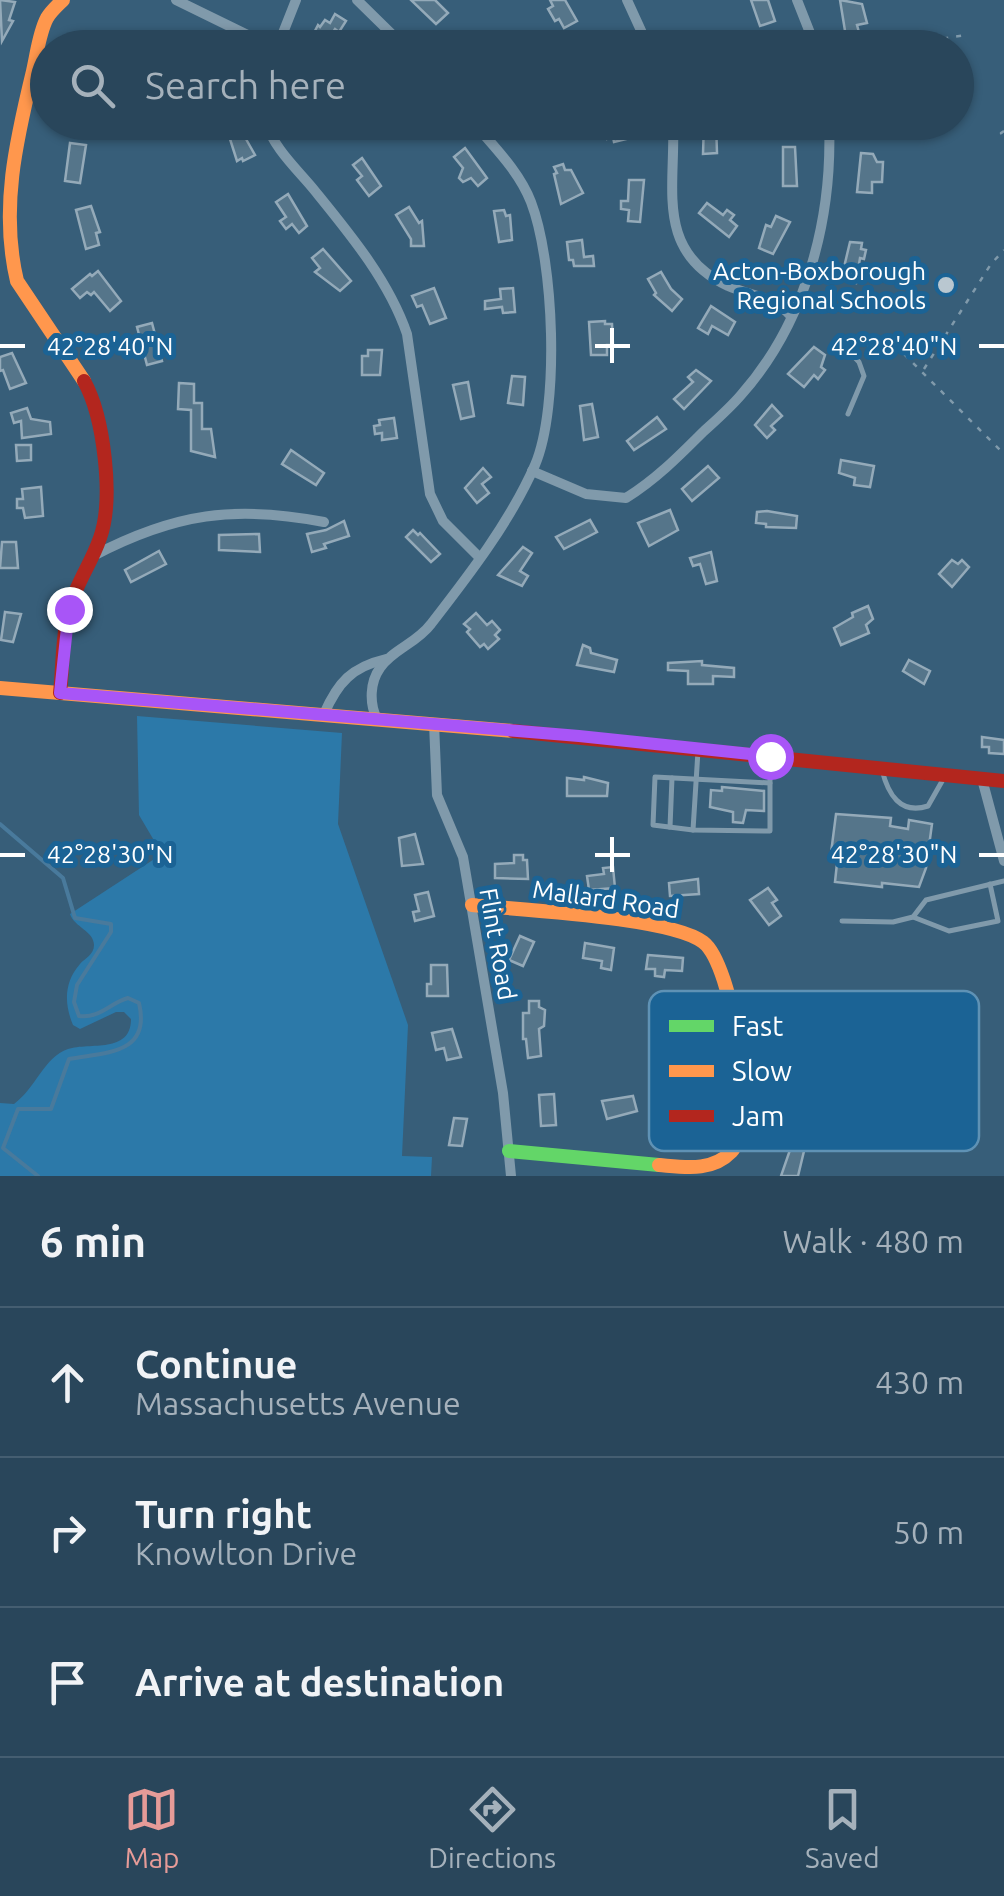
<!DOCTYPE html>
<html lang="en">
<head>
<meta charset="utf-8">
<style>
	:root { --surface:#29465b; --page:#355064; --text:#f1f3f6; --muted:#a5b1bb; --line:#455e71; --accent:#e69b98 }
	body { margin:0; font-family:Ubuntu,sans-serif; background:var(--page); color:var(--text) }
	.stop { position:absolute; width:30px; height:30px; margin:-22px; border:8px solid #a855f7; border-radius:50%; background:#fff }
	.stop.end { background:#a855f7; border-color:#fff; box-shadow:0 2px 10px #0008 }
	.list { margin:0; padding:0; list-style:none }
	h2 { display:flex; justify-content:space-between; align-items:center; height:130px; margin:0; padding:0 40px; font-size:42px }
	h2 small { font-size:32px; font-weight:400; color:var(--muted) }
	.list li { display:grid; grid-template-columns:65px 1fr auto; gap:30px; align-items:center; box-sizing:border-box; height:150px; padding:0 40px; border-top:2px solid var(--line) }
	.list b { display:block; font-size:38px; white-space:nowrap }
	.list p { margin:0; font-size:32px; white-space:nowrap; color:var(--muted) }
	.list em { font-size:32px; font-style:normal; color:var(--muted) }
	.icon { flex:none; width:55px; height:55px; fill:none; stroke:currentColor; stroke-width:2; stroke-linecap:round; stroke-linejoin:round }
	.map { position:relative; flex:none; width:1004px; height:1176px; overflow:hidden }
	.search { position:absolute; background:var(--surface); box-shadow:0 2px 8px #0004; left:30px; right:30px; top:30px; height:110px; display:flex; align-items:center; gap:25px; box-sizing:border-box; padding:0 35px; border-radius:55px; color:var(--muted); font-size:38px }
	.sheet { height:580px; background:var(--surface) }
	nav { display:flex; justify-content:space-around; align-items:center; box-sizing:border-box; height:140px; border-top:2px solid var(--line); background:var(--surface); font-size:28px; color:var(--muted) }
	nav a { display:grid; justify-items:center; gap:5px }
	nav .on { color:var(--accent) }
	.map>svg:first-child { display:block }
</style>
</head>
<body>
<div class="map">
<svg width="1004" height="1176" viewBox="0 0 1004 1176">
	<rect width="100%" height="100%" fill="#375e79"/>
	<path fill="#2c79a9" d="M137,716l205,17 -4,91 70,201 -6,131 30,1 -1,19h-431v-73l14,1c22,-16 30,-47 54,-55 22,-7 63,5 63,-30l-7,-7h-8l-36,17 -7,-4c-9,-21 -9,-43 7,-61 5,-6 14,-9 14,-19 0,-14 -20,-18 -24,-31l92,-60 -23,-39z"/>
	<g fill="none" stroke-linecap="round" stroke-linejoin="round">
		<path stroke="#497a9c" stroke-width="4" d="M0,824l63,54 12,40 36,6v8l-34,53 -3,17 5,14c20,3 31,-13 49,-18l11,5c12,51 -32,49 -70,56l-18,50h-33l-15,39 35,28"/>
	</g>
	<g fill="#55758a" stroke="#94aab9" stroke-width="2.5">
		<path d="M0,0l15,2 -6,18 4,1 -11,20z"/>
		<path d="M411,0h24l13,13 -12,11z"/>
		<path d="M550,0h15l12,21 -13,7 -5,-9 -4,2 -7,-12 5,-3z"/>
		<path d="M751,0h17l7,21 -15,5z"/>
		<path d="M840,0l22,4 5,19 -10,2 4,15 -14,3z"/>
		<path d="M335,14l11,7 -7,11 -4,-3 -13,19h-16l12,-23 2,2 5,-7 5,3z"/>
		<path d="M521,122h27v6l-12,2 1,6 -12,1z"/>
		<path d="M608,122h15l3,17 -12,3 -1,-5 -6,2 -3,-11 5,-2z"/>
		<path d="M704,122h12l1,31 -14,1z"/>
		<path d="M242,132l13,23 -12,6 -1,-3 -5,3 -7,-22z"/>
		<path d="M70,143l16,2 -6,38 -15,-2z"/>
		<path d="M783,147h12l2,39h-14z"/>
		<path d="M465,148l22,30 -9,8 -7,-8 -8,4 -4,-4 4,-10 -9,-11z"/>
		<path d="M861,153l12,1 4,8h6l-1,20h-10v11l-15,-1z"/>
		<path d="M362,158l19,28 -12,10 -12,-16 5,-4 -9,-11z"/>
		<path d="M563,164l2,6h6l12,23 -22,11 -7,-30 3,-1 -3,-6z"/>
		<path d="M629,180h15l-4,42 -12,-1 1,-11 -8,-1v-8h7z"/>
		<path d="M288,194l19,32 -8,7 -7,-9 -6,5 -6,-8 6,-4 -10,-15z"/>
		<path d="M707,203l16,12 4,-5 7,5 -4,5 7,6 -8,11 -30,-24z"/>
		<path d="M91,206l9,26 -4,1 3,12 -13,4 -10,-39z"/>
		<path d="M409,207l10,16 3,-2 2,25h-13v-7l-15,-24z"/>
		<path d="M504,210l2,6 4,-1 2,25 -13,2 -5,-31z"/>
		<path d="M776,216l14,6 -17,32 -14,-6 7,-23 5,2z"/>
		<path d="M582,240l2,17 9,-1 1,10h-20l-1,-6h-4l-2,-18z"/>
		<path d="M850,242l12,1 -1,6 5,1 -2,9 -4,-1 -4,25 -15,-3z"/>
		<path d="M323,249l28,32 -11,10 -25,-19 5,-4 -8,-10z"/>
		<path d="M98,271l23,30 -11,10 -16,-19 -3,3 -4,-3 -7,6 -8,-9 18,-15 2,2z"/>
		<path d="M661,272l10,17 11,10 -10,12 -18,-16 2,-2 -8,-14z"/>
		<path d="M434,288l12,30 -16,6 -8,-19 -5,2 -5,-11z"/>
		<path d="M513,288l2,24 -12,1 -1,-6 -17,2v-8l16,-2 -1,-10z"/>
		<path d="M711,306l24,16 -7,13 -16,-9 -4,8 -10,-6z"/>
		<path d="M605,321v3h7l1,21h-6v10h-16l-2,-33z"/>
		<path d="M152,323l10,38 -15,4 -10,-38z"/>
		<path d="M814,347l11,8 -4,12 4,3 -7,9 -4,-4 -10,12 -16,-13z"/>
		<path d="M368,350h14l-2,25h-18v-19h6z"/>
		<path d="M12,353l14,30 -16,6 -7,-19 -3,1v-14z"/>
		<path d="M696,370l15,11 -27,28 -10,-10 19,-17 -5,-5z"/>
		<path d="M512,376l13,1 -2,28 -15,-2z"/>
		<path d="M468,382l6,34 -13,3 -8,-34z"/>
		<path d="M179,383l15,1v19h8v26h9l4,28 -24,-6v-41l-13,-1z"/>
		<path d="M592,404l6,33 -14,3 -4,-34z"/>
		<path d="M772,405l10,11 -11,10 4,4 -8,8 -12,-13z"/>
		<path d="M27,408l4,11 19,3 1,12 -29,4 -1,-17 -7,2 -3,-10z"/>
		<path d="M657,417l9,12 -32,21 -7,-9z"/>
		<path d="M394,418l3,20 -15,2v-7l-7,1 -1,-8 6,-1 -1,-5z"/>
		<path d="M16,445h15v15l-14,1z"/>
		<path d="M291,450l33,23 -8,12 -34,-21z"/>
		<path d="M841,460l33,6 -4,21 -16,-2 1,-7 -16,-5z"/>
		<path d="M708,466l11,12 -27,23 -10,-12z"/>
		<path d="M483,468l8,9 -9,7 7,9 -12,10 -12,-15z"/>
		<path d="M41,487l2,29 -18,2 -2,-10h-6v-9h6l-1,-10z"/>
		<path d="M670,510l8,20 -29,16 -11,-23z"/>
		<path d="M767,511l30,5 -1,12 -30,-1v-3l-10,-1 1,-11z"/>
		<path d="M590,520l7,12 -33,17 -8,-12z"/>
		<path d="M344,521l5,15 -25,8 2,4 -14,4 -5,-18 19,-4z"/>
		<path d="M413,530l5,5 2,-2 20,21 -9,8 -25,-25z"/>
		<path d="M259,534l1,18 -41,-2v-15z"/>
		<path d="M2,542h14l2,26h-18z"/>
		<path d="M523,547l9,6 -12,18 8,5 -6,10 -24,-11z"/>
		<path d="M159,551l7,13 -35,18 -6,-12z"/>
		<path d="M711,552l6,29 -11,3 -6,-20 -7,2 -3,-8z"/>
		<path d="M952,560l6,4 4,-4 7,7 -17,20 -13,-13z"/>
		<path d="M868,606l5,13 -7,6 3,8 -28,12 -7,-17 19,-11 -1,-4z"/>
		<path d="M5,612l16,2 -8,28 -12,-2z"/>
		<path d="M476,613l11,12 5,-4 8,9 -5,5 4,4 -11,10 -4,-5 -4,3 -13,-15 3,-3 -6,-5z"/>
		<path d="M583,645l7,3 1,5 26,7 -3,12 -37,-7z"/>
		<path d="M909,660l21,11 -6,13 -21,-13z"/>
		<path d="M702,661v4l32,3v9l-21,-1v8h-25v-13l-20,-1v-7z"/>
		<path d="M982,737l22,3v14l-15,-1v-6h-7z"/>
		<path d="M584,777l24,6 -1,13h-40v-18l17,2z"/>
		<path d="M722,787l42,4v20l-18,-1 -3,13 -10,-1v-10l-23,-5 1,-17 11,1z"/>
		<path d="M836,814l55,4 -1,8 18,3 1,-9 23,4 -6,44 -7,19 -37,-4v4l-47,-5 3,-28 -7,-1z"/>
		<path d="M415,834l8,30 -21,2 -3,-28z"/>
		<path d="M514,855h9v5h4l1,19 -33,-1v-14l19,-1z"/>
		<path d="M613,867l2,21 -26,2 -2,-14 17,-2 -1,-6z"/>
		<path d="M698,879l1,15 -29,2 -1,-13z"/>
		<path d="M768,888l9,12 -5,3 9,13 -12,9 -19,-25z"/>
		<path d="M428,892l6,24 -19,5 -2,-9 6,-1 -4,-16z"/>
		<path d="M520,936l14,6 -11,24 -14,-6z"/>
		<path d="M585,943l29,5 -3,22 -10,-2 1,-7 -19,-3z"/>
		<path d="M648,955l35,3 -1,13 -17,-1 -1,7 -9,-1v-7h-9z"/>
		<path d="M431,965h16l1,31h-21v-12h4z"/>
		<path d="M529,1001h10v6l6,3 -1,16 -5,3 2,27 -13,2 -2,-19h-3v-26h6z"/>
		<path d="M452,1029l9,28 -14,3 -3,-12 -8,2 -4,-17z"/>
		<path d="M554,1094l2,31 -15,1 -2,-31z"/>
		<path d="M633,1096l4,15 -30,8 -5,-18z"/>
		<path d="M454,1118l13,1 -5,27 -13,-1z"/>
		<path d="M791,1147l13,4 -6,25h-17z"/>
	</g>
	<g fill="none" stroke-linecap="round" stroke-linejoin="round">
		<g stroke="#809aab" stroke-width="2.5" stroke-dasharray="5 8" stroke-linecap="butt">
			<path d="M879,48l87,-13"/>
			<path d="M1004,131l-3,2 3,7"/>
			<path d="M854,344l38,3 11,6 101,101"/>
			<path d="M924,369l67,-105 13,-14"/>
		</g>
		<g stroke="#809aab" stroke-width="5">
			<path d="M841,343l18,19 5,14 -16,38"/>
			<path d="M698,751l-5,79 77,1v-72"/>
			<path d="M882,770c6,24 18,45 46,36l17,-30"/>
			<path d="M670,827l2,-49"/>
			<path d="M693,830l-40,-5 2,-48 115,6"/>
			<path d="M913,917l36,14 49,-10 -8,-37"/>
			<path d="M842,921l51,1 20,-5 13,-17 78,-19"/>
		</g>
		<g stroke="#809aab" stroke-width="10">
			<path d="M176,0l98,48"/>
			<path d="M357,0l49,48"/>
			<path d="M627,0l22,48"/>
			<path d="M797,0l19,48"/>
			<path d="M277,48l19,-48"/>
			<path d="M266,122c7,26 33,49 49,69 35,43 74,90 92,143l23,160 13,27 36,36"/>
			<path d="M673,122c3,65 -19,129 55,164 23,10 44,10 62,29"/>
			<path d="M532,471l54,23 40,4c29,-18 52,-41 76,-65 13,-12 27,-24 39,-38 65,-73 92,-176 88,-273"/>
			<path d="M93,556c82,-43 142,-51 231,-34"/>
			<path d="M324,714c14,-32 28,-47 62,-55"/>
			<path d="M377,719c-8,-16 -7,-37 3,-51 12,-18 37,-25 51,-44 38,-49 79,-102 104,-159 25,-59 19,-203 -4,-263 -12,-31 -37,-55 -58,-80"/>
			<path d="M434,723l3,72 26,62 40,236 8,83"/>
			<path d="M982,779l22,82"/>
		</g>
		<path stroke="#63d668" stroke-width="14" d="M509,1151l150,14"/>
		<g stroke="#ff974d" stroke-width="14">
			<path d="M63,0c-5,5 -12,11 -16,18 -8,15 -10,36 -14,53 -17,70 -33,139 -16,210l67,100"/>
			<path d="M0,688l513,43"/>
			<path d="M472,905c48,5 198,12 231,37 30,22 55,183 28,210 -19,20 -47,15 -72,13"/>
		</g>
		<g stroke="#b3261e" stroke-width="14">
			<path d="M60,693c3,-27 2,-58 9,-84 7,-25 23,-47 31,-71 14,-39 4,-121 -16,-157"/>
			<path d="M513,731l491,50"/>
		</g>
	</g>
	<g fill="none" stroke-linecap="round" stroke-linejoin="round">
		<path stroke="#a855f7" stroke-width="12" d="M69,609l-9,84 519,43 191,20"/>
	</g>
	<path fill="none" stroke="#fff" stroke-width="4" d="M612,328v35M0,346h25M595,346h35M979,346h25M612,837v35M0,855h25M595,855h35M979,855h25"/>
	<circle fill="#b9c7d0" stroke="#1b6395" stroke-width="4" cx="946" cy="285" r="10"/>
	<g text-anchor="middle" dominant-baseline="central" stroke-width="10" stroke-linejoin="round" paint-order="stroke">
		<g font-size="25" fill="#fff" stroke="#1b6395" text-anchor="end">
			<text x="926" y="271">Acton-Boxborough<tspan x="926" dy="29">Regional Schools</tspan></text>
		</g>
		<g font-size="25" fill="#fff" stroke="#1b6395">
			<text transform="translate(606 899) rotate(8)">Mallard Road</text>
			<text transform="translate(498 944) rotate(80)">Flint Road</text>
		</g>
	</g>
	<rect x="649" y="991" width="330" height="160" rx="15" fill="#1b6395" stroke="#5f92b5" stroke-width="2.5"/>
	<rect x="669" y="1020" width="45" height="12" fill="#63d668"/>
	<rect x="669" y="1065" width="45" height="12" fill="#ff974d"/>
	<rect x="669" y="1110" width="45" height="12" fill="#b3261e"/>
	<g font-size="28" fill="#fff">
		<text x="732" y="1036">Fast</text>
		<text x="732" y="1081">Slow</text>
		<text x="732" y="1126">Jam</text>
	</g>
	<g font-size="25" text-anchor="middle" fill="#fff" stroke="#1b6395" stroke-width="10" stroke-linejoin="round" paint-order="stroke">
		<text x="110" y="355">42°28'40"N</text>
		<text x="894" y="355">42°28'40"N</text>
		<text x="110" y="863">42°28'30"N</text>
		<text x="894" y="863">42°28'30"N</text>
	</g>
</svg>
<div class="stop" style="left:770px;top:756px"></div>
<div class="stop end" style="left:69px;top:609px"></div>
<div class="search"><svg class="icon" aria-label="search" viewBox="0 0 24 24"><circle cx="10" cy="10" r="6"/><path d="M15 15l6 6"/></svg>Search here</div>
</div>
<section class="sheet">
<h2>6 min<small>Walk · 480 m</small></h2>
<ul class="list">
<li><svg class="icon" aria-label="ahead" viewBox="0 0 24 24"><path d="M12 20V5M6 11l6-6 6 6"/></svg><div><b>Continue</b><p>Massachusetts Avenue</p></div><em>430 m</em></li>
<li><svg class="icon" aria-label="right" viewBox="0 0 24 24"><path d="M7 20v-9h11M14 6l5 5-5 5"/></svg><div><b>Turn right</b><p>Knowlton Drive</p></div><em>50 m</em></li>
<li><svg class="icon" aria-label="arrive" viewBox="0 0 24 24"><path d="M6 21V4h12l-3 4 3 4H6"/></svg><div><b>Arrive at destination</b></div></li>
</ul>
</section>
<nav>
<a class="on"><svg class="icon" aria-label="map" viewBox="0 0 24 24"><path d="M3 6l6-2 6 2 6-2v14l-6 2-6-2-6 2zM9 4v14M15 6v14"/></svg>Map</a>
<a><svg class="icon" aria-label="directions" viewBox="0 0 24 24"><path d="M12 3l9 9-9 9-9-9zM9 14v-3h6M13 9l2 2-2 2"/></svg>Directions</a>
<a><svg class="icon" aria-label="saved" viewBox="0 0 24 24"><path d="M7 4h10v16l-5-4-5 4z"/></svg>Saved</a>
</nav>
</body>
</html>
